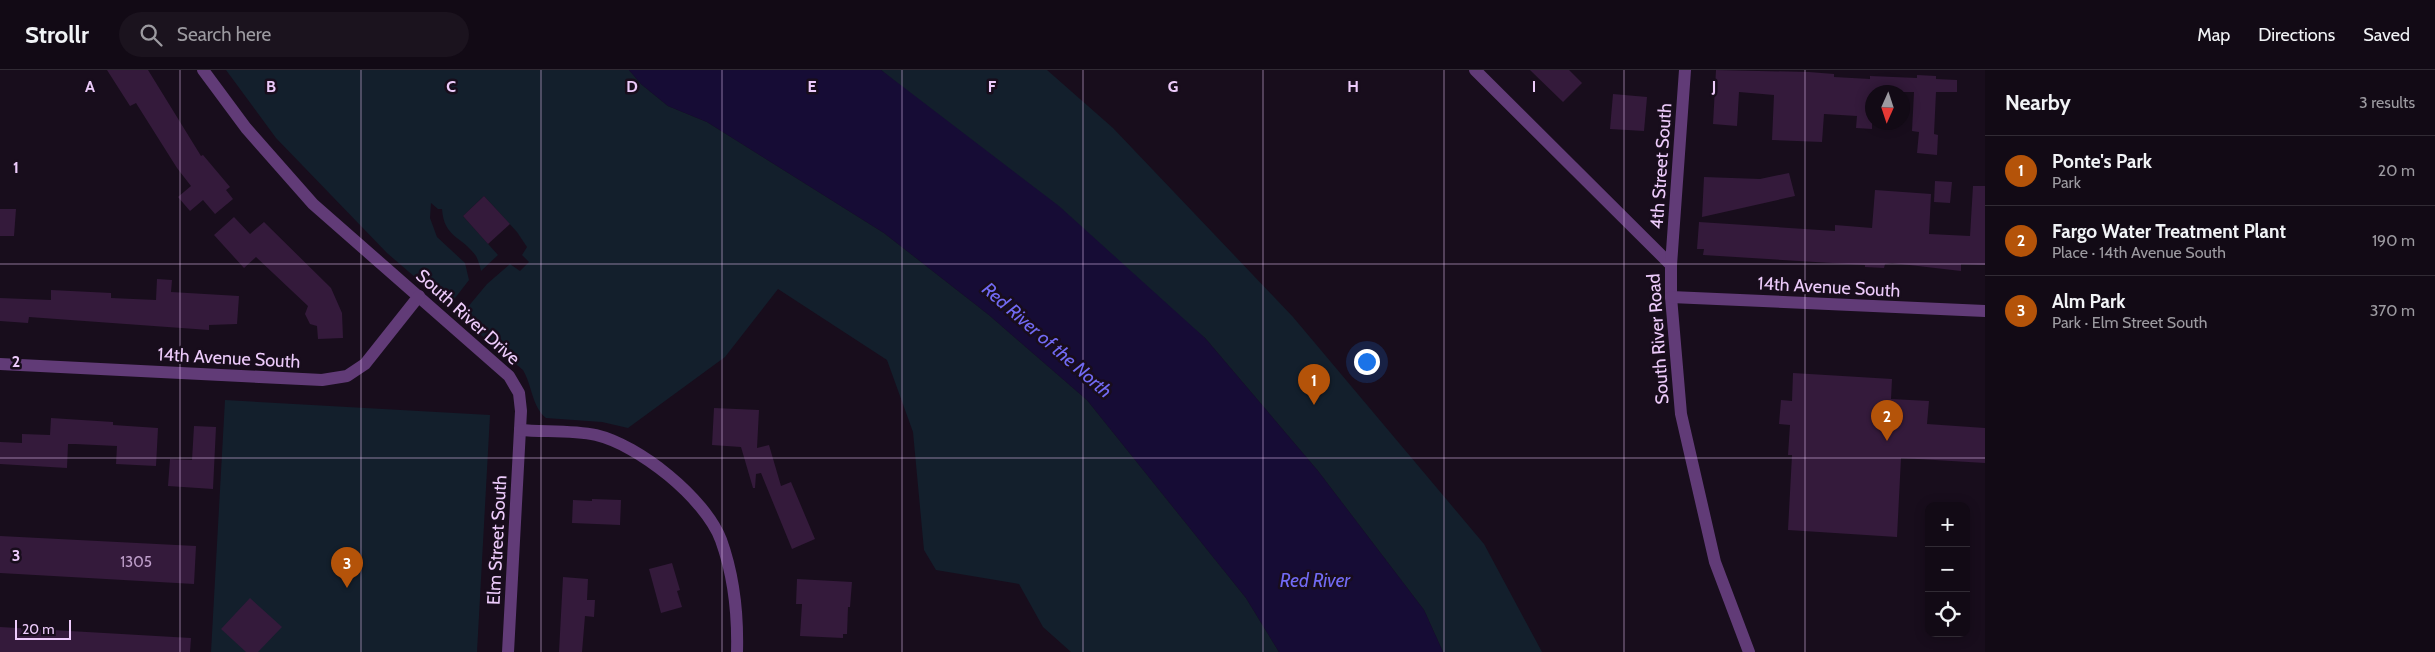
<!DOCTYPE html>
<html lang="en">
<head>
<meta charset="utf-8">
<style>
	:root { --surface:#120a15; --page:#1b131e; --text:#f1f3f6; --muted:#9c9aa0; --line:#312b34; --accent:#b45309 }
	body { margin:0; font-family:Cabin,sans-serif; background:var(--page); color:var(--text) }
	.controls { position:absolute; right:15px; bottom:15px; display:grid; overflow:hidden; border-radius:10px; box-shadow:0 2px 12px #0003 }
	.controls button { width:45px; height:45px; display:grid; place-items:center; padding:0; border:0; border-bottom:1px solid var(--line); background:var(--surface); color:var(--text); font:25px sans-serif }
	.compass { position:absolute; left:1865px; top:15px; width:45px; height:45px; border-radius:50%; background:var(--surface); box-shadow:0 2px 12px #0003; rotate:183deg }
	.scale { position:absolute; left:15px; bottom:12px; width:56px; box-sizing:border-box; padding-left:5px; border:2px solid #edcbfb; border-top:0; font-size:14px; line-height:18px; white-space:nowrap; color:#edcbfb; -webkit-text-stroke:4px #180d1c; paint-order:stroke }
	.you { position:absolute; left:1366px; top:291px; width:18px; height:18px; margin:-12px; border:4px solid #fff; border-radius:50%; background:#1a73e8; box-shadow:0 0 0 8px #1a73e833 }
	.badge { display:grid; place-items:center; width:32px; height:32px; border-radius:50%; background:var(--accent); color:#fff; font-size:16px; font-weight:700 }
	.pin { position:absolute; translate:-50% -41px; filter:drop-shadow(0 1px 2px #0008) }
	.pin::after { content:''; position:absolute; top:26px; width:18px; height:15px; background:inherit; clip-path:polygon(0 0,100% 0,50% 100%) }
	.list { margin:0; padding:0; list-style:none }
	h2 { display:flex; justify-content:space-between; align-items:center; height:65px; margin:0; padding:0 20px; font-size:21px }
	h2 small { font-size:16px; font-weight:400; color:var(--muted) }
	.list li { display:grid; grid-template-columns:32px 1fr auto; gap:15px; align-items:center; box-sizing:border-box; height:70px; padding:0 20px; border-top:1px solid var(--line) }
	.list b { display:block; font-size:19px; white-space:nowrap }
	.list p { margin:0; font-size:16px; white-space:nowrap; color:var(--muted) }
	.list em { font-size:16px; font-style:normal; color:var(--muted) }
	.icon { flex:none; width:28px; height:28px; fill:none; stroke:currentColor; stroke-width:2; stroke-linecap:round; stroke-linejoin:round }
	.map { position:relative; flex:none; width:1985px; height:582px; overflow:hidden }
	header { display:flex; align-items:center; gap:30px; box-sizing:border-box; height:70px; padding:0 25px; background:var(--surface); border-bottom:1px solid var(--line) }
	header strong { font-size:24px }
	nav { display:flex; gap:28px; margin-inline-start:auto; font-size:18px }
	.search { width:350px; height:45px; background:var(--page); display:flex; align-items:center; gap:12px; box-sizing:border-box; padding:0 18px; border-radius:28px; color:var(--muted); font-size:19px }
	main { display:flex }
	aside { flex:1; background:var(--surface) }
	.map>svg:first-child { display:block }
</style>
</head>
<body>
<header>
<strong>Strollr</strong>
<div class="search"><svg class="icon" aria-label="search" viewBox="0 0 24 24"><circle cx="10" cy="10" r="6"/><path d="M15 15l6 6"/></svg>Search here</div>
<nav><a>Map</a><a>Directions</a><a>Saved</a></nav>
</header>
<main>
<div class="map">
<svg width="1985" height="582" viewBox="0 0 1985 582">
	<rect width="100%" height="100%" fill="#180d1c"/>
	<g fill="#131f2c">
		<path d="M226,0h403l12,14 27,22 39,16 177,111 105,82 98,85 159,198 33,54h-208l-28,-25 -24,-43 -83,-14 -12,-20 -11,-118 -26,-72 -109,-71 -53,68 -97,71 -26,-6 -56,-4c-14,-11 -14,-33 -23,-48l-60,-50 -1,-6 25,-30 23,-20 10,7 9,-9 -7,-7 5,-8 -10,-15 -33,-36 -21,20 35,39 -17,16c-1,-5 -3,-11 -5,-15 -14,-20 -32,-18 -34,-47h-4l-7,-6 -1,15 7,19 28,26 4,17 -17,22 -7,1 -58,-50 -111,-115z"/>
		<path d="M881,0h166l66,58 180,189 191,227 58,108h-99l-19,-42 -106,-139 -113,-133z"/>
		<path d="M225,330l265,15 -13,237h-266z"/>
	</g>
	<path fill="#160c35" d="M629,0h252l178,136 146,132 113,133 106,139 19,42h-164l-33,-54 -159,-198 -98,-85 -105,-82 -177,-111 -39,-16 -27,-22z"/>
	<g fill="#341a3b">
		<path d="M107,0h41l53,86 2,-1 27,32 -4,3 7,9 -18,15 -12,-14 -13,11 -12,-14 13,-11 -14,-18 -41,-65 -6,3z"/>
		<path d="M1530,0h39l13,13 -19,19z"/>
		<path d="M1716,0l93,2 25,2v3l36,2v-3l47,2v-3l19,1v3l21,1v12h-21l-2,42 4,1 -1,20 -20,-2 2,-21 -7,-1 2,-39h-42v37l-16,-1 1,-12 -33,-2 -2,28 -50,-2 2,-45 -35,-3 -2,34 -24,-2z"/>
		<path d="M1613,24l34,3 -3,34 -34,-2z"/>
		<path d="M1789,103l6,23 -93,21 2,-40 56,2z"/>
		<path d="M1935,111l17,1 -2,21 -16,-1z"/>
		<path d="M1973,116h12v79l-24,-1v7l-69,-8 -7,1 -1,4 -19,-1v-2l-162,-10 1,-6h-7l2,-27 136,9v-6l37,3 3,-38 56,4 -2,40 41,2z"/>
		<path d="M484,126l26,28 -22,20 -25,-28z"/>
		<path d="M0,139h16l-2,27h-14z"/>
		<path d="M234,147l16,17 14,-12 67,66 11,25 1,25 -25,1 -1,-13 -7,-2 -5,-10 3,-8 -52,-49 -12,11 -30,-33z"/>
		<path d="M157,209l15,1 -1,12 68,4 -2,28 -28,1v5l-180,-13 -1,6 -28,-2v-23l51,2v-10l60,3v5l45,2z"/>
		<path d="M1793,303l99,6 -1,20 38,2 -2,23 58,4v35l-84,-5 -4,79 -109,-7 4,-75h-4l2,-30 -11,-1 2,-24 11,1z"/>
		<path d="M714,338l45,2 -2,38 12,-3 12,41 10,-4 24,57 -23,10 -31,-76 -5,1 -1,14h-2l-12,-41 -29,-2z"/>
		<path d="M51,348l62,4v3l45,3 -2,38 -40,-2 1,-18 -42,-2h-7l-1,24 -67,-4v-22l22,1v-9l28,1z"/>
		<path d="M194,356l22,1 -3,62 -45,-3 2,-27 22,1z"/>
		<path d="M592,429l29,1 -1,25 -48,-2 1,-23 19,1z"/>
		<path d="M0,466l196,10 -2,38 -194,-11z"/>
		<path d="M672,493l8,27 -3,1 5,16 -21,6 -12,-44z"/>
		<path d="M563,507l25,2 -1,21h8l-1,17 -9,-1 -3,36h-23z"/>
		<path d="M797,509l55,3 -2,25h-2l-1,27h-4v4l-43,-2 2,-32h-6z"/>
		<path d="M250,528l32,29 -24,25h-12l-25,-23z"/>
		<path d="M0,557l191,11 -1,14h-190z"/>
	</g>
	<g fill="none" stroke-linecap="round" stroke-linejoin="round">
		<g stroke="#613b77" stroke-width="12">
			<path d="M203,0l43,58 67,76 196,172 10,17 2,18 -13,241"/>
			<path d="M1475,0l196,195"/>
			<path d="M1685,0l-14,195v32l10,117 34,148 34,90"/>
			<path d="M1671,227l314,14"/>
			<path d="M0,294l322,16 25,-4 18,-12 54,-68"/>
			<path d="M520,360c25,2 52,0 76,5 43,10 109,63 125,105 13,36 17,74 16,112"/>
		</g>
	</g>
	<path fill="none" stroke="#edcbfb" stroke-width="1" stroke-opacity="0.55" d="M180,0v582M361,0v582M541,0v582M722,0v582M902,0v582M1083,0v582M1263,0v582M1444,0v582M1624,0v582M1805,0v582M0,194h1985M0,388h1985"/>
	<g text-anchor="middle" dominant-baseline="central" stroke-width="5" stroke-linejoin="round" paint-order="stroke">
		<g font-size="15" fill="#bf9fcb">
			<text x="136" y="492">1305</text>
		</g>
		<g font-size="18" fill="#edcbfb" stroke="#180d1c">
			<text transform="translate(1661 96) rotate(-86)">4th Street South</text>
			<text transform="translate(1829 217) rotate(3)">14th Avenue South</text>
			<text transform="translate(468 247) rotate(42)">South River Drive</text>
			<text transform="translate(1658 269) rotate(-94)">South River Road</text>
			<text transform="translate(229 288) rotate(3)">14th Avenue South</text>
			<text transform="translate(497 470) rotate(-87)">Elm Street South</text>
		</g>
		<g font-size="19" font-style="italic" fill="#726af3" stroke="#180d1c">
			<text transform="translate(1047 270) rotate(41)">Red River of the North</text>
			<text x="1315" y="510">Red River</text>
		</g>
	</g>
	<g font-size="16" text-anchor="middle" font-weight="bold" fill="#edcbfb" stroke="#180d1c" stroke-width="5" stroke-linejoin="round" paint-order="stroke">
		<text x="90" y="22">A</text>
		<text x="271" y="22">B</text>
		<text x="451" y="22">C</text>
		<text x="632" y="22">D</text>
		<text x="812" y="22">E</text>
		<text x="992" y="22">F</text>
		<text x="1173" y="22">G</text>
		<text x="1353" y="22">H</text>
		<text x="1534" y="22">I</text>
		<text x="1714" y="22">J</text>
		<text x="16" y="103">1</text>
		<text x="16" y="297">2</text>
		<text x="16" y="491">3</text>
	</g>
</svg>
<div class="controls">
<button>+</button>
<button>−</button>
<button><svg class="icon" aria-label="locate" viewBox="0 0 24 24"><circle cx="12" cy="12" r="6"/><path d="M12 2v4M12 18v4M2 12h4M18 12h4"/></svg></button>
</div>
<svg class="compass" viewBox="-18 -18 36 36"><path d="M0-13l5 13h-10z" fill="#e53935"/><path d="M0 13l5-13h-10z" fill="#9c9aa0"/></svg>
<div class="scale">20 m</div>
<div class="you"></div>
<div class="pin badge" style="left:1314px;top:335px">1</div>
<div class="pin badge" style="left:1887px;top:371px">2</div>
<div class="pin badge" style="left:347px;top:518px">3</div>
</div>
<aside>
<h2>Nearby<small>3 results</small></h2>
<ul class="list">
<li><span class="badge">1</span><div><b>Ponte's Park</b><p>Park</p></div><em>20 m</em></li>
<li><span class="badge">2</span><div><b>Fargo Water Treatment Plant</b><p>Place · 14th Avenue South</p></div><em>190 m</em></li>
<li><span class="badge">3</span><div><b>Alm Park</b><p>Park · Elm Street South</p></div><em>370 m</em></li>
</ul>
</aside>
</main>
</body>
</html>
